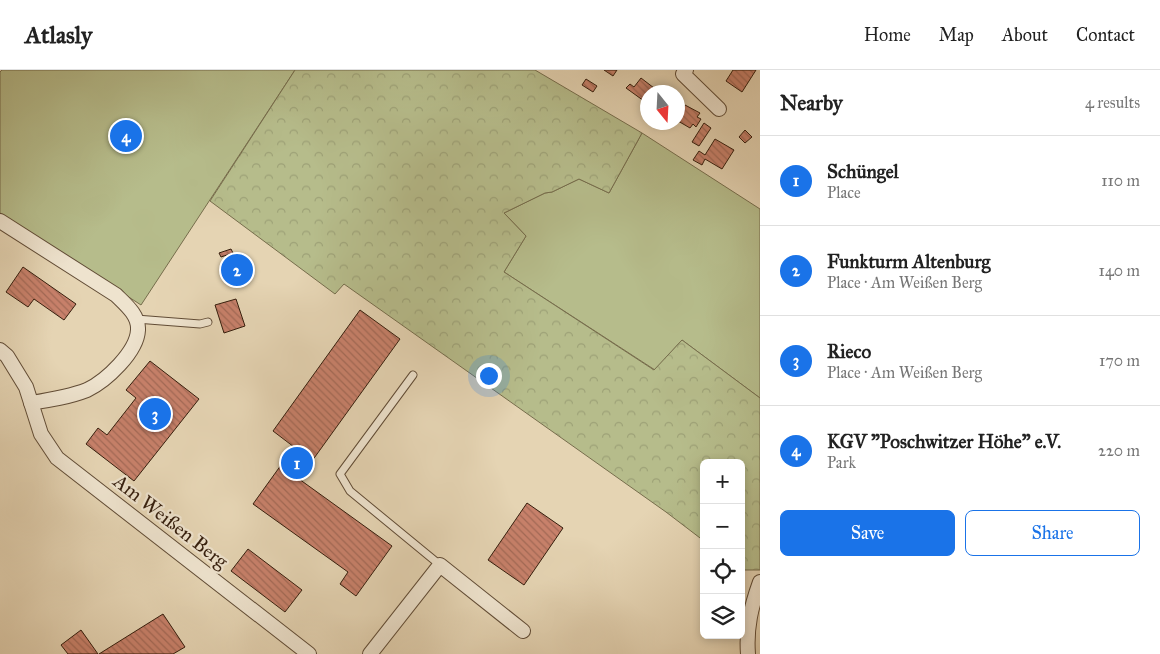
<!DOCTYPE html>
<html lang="en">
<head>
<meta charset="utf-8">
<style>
	:root { --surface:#fff; --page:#f6f6f6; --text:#222; --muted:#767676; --line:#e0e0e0; --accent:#1a73e8 }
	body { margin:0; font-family:"IM FELL Great Primer",serif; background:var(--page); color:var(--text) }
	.controls { position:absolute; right:15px; bottom:15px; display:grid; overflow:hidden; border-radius:8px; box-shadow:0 2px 8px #0003 }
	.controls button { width:45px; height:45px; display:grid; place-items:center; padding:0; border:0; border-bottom:1px solid var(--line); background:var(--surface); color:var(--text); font:25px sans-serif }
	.compass { position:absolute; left:640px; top:15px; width:45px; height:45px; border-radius:50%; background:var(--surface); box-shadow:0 2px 8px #0003; rotate:162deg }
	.you { position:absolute; left:488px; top:305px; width:18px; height:18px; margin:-12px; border:4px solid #fff; border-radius:50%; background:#1a73e8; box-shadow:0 0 0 8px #1a73e833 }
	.badge { display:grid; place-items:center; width:32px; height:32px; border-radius:50%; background:var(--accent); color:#fff; font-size:16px; font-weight:700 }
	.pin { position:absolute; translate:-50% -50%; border:2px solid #fff; box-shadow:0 1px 5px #0006 }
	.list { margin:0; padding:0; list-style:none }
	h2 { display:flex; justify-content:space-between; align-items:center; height:65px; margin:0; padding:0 20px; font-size:21px }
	h2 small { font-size:16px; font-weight:400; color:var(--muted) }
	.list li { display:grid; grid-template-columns:32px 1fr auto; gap:15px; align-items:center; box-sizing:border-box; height:90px; padding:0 20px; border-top:1px solid var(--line) }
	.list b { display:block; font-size:19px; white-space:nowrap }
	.list p { margin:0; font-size:16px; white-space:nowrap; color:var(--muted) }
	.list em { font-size:16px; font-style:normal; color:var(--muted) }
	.actions { display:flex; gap:10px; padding:15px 20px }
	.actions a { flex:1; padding:11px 0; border:1px solid var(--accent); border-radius:8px; text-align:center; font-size:18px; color:var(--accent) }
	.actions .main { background:var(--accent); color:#fff }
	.icon { flex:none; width:28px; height:28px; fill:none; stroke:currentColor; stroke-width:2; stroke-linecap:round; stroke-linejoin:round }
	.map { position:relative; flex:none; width:760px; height:584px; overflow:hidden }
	header { display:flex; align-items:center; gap:30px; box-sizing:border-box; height:70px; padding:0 25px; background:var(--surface); border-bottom:1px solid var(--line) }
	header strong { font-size:24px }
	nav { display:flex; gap:28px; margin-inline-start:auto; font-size:18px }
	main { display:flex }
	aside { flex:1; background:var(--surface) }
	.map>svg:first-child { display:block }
</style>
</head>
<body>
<header>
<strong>Atlasly</strong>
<nav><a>Home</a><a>Map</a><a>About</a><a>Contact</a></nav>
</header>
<main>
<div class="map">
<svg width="760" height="584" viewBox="0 0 760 584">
	<defs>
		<pattern id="forest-crowns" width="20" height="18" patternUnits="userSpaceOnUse" patternTransform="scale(1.25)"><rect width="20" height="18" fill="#b6bc8b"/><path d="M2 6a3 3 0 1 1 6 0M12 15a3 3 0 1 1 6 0" fill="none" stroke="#9da177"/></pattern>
		<pattern id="building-back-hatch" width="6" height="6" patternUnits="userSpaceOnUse" patternTransform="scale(1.25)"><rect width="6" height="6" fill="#c8816b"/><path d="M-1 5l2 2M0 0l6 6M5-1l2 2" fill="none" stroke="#a36956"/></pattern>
	</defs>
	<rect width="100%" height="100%" fill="#e5d4b3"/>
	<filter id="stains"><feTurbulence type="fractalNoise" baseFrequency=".004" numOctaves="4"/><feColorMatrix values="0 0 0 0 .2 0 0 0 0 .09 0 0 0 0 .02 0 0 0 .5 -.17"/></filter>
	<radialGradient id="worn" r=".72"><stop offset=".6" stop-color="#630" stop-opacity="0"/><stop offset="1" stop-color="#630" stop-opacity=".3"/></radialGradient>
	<g fill="#b6bc8b" stroke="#766d4c">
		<path d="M2,0h293l-154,235 -141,-92v-141z"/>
		<path d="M642,63l118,76v189l-78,-58 -27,30 -151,-98 22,-36 -22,-23 41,-20 7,-1 27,-13 30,14z"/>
	</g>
	<path fill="url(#forest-crowns)" stroke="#766d4c" d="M295,0h240l107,63 -33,60 -30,-14 -27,13 -7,1 -41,20 22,23 -22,36 150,98 28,-30 78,58v172h-19v-107h-37v78l-38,-29 -322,-228 -9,10 -125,-93z"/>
	<g fill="url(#building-back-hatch)" stroke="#351e0d">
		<path d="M604,0h13l-4,6z"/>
		<path d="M733,0h23l-14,22 -16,-11z"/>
		<path d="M641,8l13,10 -3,4h-3v5l-4,4 -18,-13 4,-4 4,3z"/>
		<path d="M586,9l11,7 -4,6 -11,-7z"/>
		<path d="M685,35l15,8 -3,4 4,2 -5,8 -3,-3 -3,4 -12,-7v-4z"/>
		<path d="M704,53l7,5 -12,18 -7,-4z"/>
		<path d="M745,60l7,7 -7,6 -6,-6z"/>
		<path d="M715,69l19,11 -12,19 -17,-10 -3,6 -9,-5 6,-9 6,4z"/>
		<path d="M231,179l2,4 -12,4 -2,-4z"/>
		<circle cx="237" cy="199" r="12"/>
		<path d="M23,197l53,37 -12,16 -30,-21 -6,8 -22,-15z"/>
		<path d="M236,229l9,27 -21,7 -9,-28z"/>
		<path d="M360,240l40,29 -101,140 93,67 -36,50 -16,-12 8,-12 -95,-68 41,-57 -21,-16z"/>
		<path d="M150,291l49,38 -65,82 -48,-37 12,-16 9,7 29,-37 -10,-8z"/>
		<path d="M527,433l36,25 -39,57 -36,-25z"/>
		<path d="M248,479l54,41 -17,22 -54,-41z"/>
		<path d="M163,544l22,33 -12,7h-74z"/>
		<path d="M81,560l17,24h-30l-7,-9z"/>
	</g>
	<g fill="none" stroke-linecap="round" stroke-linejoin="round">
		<g stroke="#614c36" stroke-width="9">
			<g id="lane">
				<path d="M136,249l64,5 8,-2"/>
				<path d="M413,305l-73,99 10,17 90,74"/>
			</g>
		</g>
		<g stroke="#614c36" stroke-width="16">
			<g id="street">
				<path d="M686,0l-3,4 36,35"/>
				<path d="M0,151l116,74c9,9 23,20 22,35 -1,22 -32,51 -51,60 -18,7 -37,10 -56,13"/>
				<path d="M0,280l7,6 19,31 15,47 16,24 252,196"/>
				<path d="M370,584l70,-89 83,66"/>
				<path d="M748,584c-2,-26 3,-47 12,-72"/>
			</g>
		</g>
		<use href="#lane" stroke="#eee3ce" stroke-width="7"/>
		<use href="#street" stroke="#eee3ce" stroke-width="14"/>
	</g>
	<g text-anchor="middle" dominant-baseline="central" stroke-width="4.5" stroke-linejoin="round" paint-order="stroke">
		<g font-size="20" fill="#351e0d" stroke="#eee3ce">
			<text transform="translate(171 451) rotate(38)">Am Weißen Berg</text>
		</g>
	</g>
	<rect width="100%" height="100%" filter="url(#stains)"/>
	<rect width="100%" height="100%" fill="url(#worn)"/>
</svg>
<div class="controls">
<button>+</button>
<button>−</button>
<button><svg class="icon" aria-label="locate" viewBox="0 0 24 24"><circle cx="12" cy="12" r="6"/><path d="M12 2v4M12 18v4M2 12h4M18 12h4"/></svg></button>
<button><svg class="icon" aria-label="layers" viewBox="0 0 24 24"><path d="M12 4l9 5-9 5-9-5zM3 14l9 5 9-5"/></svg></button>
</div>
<svg class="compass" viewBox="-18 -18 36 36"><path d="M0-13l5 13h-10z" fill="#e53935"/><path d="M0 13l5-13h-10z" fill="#767676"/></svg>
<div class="you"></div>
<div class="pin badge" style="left:297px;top:393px">1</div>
<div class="pin badge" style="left:237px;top:200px">2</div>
<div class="pin badge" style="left:155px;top:344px">3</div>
<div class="pin badge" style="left:126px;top:66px">4</div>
</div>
<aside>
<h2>Nearby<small>4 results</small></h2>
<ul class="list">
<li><span class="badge">1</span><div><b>Schüngel</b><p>Place</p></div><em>110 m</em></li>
<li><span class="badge">2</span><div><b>Funkturm Altenburg</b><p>Place · Am Weißen Berg</p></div><em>140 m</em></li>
<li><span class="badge">3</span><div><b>Rieco</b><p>Place · Am Weißen Berg</p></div><em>170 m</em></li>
<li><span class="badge">4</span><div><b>KGV &quot;Poschwitzer Höhe&quot; e.V.</b><p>Park</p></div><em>220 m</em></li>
</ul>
<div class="actions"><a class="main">Save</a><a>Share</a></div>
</aside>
</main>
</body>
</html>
